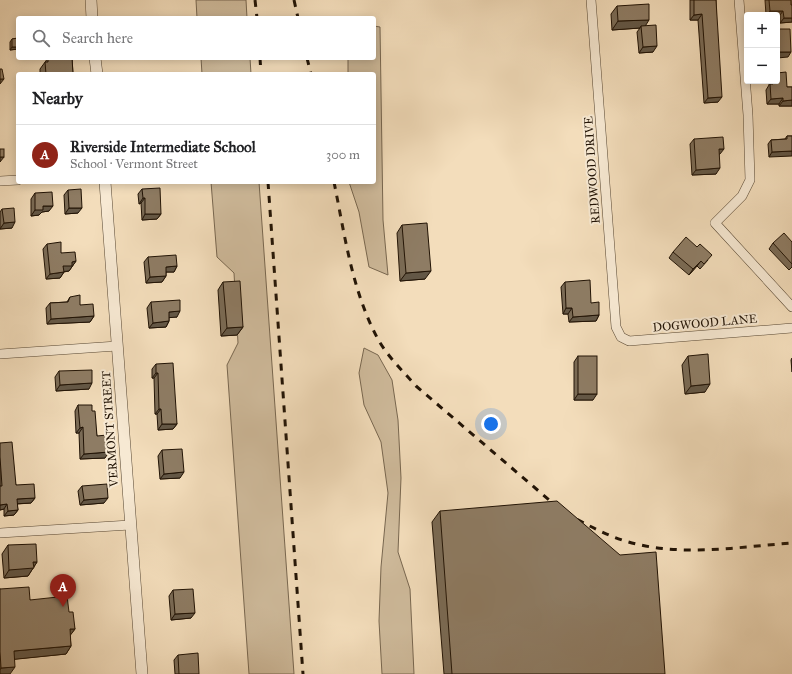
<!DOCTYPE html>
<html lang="en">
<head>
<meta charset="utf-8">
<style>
	:root { --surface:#fff; --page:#f2f2f2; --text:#202124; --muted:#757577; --line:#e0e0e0; --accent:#8f2418 }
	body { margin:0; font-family:"IM FELL Great Primer",serif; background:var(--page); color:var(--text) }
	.controls { position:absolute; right:12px; top:12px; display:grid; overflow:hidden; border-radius:4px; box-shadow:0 2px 10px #0003 }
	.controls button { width:36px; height:36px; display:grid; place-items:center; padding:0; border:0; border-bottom:1px solid var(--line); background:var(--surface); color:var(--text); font:20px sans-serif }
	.you { position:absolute; left:491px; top:424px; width:14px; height:14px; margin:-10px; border:3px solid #fff; border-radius:50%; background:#1a73e8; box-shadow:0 0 0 6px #1a73e833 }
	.badge { display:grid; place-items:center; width:26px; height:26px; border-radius:50%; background:var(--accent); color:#fff; font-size:13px; font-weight:700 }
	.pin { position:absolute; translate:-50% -33px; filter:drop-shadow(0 1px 2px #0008) }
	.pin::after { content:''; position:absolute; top:21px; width:14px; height:12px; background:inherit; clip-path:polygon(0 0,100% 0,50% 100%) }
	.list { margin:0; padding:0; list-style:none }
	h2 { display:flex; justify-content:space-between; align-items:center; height:52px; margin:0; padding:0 16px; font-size:17px }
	h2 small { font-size:13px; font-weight:400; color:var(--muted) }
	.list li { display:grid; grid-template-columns:26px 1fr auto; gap:12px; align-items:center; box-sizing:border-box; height:60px; padding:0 16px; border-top:1px solid var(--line) }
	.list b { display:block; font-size:15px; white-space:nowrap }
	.list p { margin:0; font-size:13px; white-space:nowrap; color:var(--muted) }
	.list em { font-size:13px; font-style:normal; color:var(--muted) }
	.icon { flex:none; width:22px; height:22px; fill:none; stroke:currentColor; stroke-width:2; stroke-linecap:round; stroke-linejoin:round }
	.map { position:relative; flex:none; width:792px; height:674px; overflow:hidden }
	.search { position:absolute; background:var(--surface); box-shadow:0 2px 10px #0003; left:16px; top:16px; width:360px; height:44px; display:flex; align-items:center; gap:10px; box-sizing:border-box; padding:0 14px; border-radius:4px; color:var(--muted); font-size:15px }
	.panel { position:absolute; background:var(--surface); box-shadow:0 2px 10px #0003; left:16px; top:72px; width:360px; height:112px; border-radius:4px }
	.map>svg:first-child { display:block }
</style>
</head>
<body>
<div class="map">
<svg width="792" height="674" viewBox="0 0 792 674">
	<rect width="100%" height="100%" fill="#f3ddbb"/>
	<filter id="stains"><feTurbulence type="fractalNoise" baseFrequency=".005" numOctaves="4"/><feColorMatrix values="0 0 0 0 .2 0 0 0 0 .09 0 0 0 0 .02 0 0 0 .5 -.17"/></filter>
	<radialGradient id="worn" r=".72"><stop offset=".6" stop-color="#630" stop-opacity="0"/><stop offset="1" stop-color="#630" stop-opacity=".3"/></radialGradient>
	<g fill="#cfbb9c" stroke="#786750">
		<path d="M196,0h50l1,18h-50z"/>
		<path d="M374,26l6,1 3,193 5,55 -19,-8 -10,-55 -10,-30h25v-108h-26v-16h26z"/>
		<path d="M201,58h49l1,16h-49z"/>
		<path d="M211,182h48l35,492h-45l-22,-309 11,-22 -4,-70 -17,-16z"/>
		<path d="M364,348l14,7 14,25 6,40 3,58 -3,74 12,37 4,85h-32l-3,-53 2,-54 7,-74 -7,-51 -17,-37 -5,-32z"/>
	</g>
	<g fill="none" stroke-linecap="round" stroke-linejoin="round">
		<g stroke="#564632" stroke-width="10">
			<g id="minor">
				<path d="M591,0l25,327 5,10 8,4 163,-13"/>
				<path d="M739,0l9,115 2,65 -8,16 -27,27 77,84"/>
				<path d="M0,181l18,-1"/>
				<path d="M0,354l117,-8"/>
				<path d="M0,533l130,-8"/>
			</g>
		</g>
		<g stroke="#564632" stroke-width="12">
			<g id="tertiary">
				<path d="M91,0l1,18"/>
				<path d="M95,58l2,16"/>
				<path d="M105,182l37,492"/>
			</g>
		</g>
		<use href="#minor" stroke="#f7e9d3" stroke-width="9"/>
		<use href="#tertiary" stroke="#f7e9d3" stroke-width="11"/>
		<g stroke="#211305" stroke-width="3" stroke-dasharray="7 7" stroke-linecap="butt">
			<path d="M255,0l2,18"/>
			<path d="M294,0l4,18"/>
			<path d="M260,58l1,16"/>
			<path d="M307,58l4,16"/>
			<path d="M268,182l35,492"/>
			<path d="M334,182c11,54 18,110 45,159 10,17 24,30 37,45l146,125c20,11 39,22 60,29 55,18 114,7 170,3"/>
		</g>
	</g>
	<g fill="#7a6b56" stroke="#211305">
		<path d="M690,0h26l2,102 -14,1 -6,-83h-8z"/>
		<path d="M765,0h26l1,22 -12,1v-8h-14z"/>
		<path d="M617,6l28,20 8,26 -14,1 -2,-21 3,-4 -28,2 -1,-16z"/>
		<path d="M18,38v11l-8,1v-8l2,-3z"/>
		<path d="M48,58h24l1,16h-33v-5z"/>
		<path d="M769,81h8l10,6h5v19h-13v-2h-12l-1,-14 3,-5z"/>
		<path d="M787,136h5l-23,21 -1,-13 3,-4 14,-1z"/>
		<path d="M694,139l26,15h-1l-3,20 -24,1 -2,-31z"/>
		<path d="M142,189l19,25 -4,5 -15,1 -1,-17 -2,1 -1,-10z"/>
		<path d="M68,190l10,23 -13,1 -1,-19z"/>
		<path d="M35,193l14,18 -7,1 -3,3 -8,1v-17z"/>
		<path d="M2,209l10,19 -12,1v-17z"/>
		<path d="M402,225l23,54 -25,2 -3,-48z"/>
		<path d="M792,242v25l-3,3 -20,-21 4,-6z"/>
		<path d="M47,244l14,9 15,8 -7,10 -5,1 -4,6 -14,1 -3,-30z"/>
		<path d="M673,252l35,8 -8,9 -3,-3 -8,9 -20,-17z"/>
		<path d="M148,257l29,9 -3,6h-8v4l-4,6 -16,1 -2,-21z"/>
		<path d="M223,282l20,45 -6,8 -16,1 -3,-46z"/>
		<path d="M565,282l26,21 8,12 -3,6 -27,1 -1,-8h-5l-2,-27z"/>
		<path d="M70,297l24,19 -4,6 -43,2 -1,-16 4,-5 17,-1z"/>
		<path d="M151,302l26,15h-8v4l-3,6 -17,1 -2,-20z"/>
		<path d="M578,356l15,44h-19v-38z"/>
		<path d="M688,356l17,36 -20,2 -3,-29z"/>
		<path d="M792,358v14l-1,-12z"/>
		<path d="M156,364l21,60 -4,5 -15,1 -1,-16h-2l-1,-36h-2v-9z"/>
		<path d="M59,371l30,18 -33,2 -1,-14z"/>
		<path d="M78,405l14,6 5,25 8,22 -25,1 -1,-26h-3l-1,-22z"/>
		<path d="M0,443l16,42 19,13 -4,5 -14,1 1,6 -4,5 -10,1v-7l-4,1z"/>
		<path d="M162,450l18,28 -20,1 -2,-23z"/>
		<path d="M82,486l22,17 -24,2 -2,-14z"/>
		<path d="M440,511l225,163h-221l-12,-152z"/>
		<path d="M8,545l29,17 -9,14 -24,2 -2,-24z"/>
		<path d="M0,589l30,11 39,12 6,17 -5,6 1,11 -5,8 -51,5 -15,15z"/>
		<path d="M173,590l18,28 -20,2 -2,-24z"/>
		<path d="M178,655l21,19h-24l-1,-14z"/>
	</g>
	<g fill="#635746" stroke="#211305">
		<path d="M770,11h13l-3,4h-13z"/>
		<path d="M702,14l-4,6h-8l4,-5z"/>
		<path d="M784,18h8v4l-12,1z"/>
		<path d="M649,20l-5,8 -3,-2 -1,2 -28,2 6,-9z"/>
		<path d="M657,46l-4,6 -14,1 4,-6z"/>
		<path d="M12,47h6v2l-8,1z"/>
		<path d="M777,52h14l-3,5 -11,1z"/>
		<path d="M0,79h4l-4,5z"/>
		<path d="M722,97l-4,5 -14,1 4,-5z"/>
		<path d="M783,98l-4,6h-12l4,-5z"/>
		<path d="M792,100v6h-13l4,-5z"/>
		<path d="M719,149h5l-4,5h-5z"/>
		<path d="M792,151v5l-23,1 3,-5z"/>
		<path d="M0,157h4l-4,5z"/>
		<path d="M720,168l-4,6 -24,1 4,-5z"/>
		<path d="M143,198h2l-4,5 -2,1z"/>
		<path d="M43,206h10l-4,5 -7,1 -3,3 -8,1 4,-6z"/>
		<path d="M69,208h13l-4,5 -13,1z"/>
		<path d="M145,214h16l-4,5 -15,1z"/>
		<path d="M15,222l-3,6 -12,1 4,-6z"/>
		<path d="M76,261l-7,10 -10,1 4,-6 9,-4z"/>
		<path d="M701,261l-4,5 -8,9 4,-6z"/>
		<path d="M177,266l-3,6h-12l4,-5z"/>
		<path d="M431,271l-6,8 -25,2 6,-8z"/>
		<path d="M64,272l-4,6 -14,1 4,-5z"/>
		<path d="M166,276l-4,6 -16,1 4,-6z"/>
		<path d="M566,308h6l-4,6h-5z"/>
		<path d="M180,311l-3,6 -12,1 4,-6z"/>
		<path d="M599,315l-3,6 -27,1 4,-5z"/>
		<path d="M94,316l-4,6 -43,2 4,-5z"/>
		<path d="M169,321l-3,6 -17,1 4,-5z"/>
		<path d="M243,327l-6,8 -16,1 6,-8z"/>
		<path d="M156,373h2l-4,5h-2z"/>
		<path d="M92,383l-3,6 -33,2 4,-6z"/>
		<path d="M710,384l-5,8 -20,2 6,-8z"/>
		<path d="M578,394h19l-4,6h-19z"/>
		<path d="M159,409h2l-4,5h-2z"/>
		<path d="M162,424h15l-4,5 -15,1z"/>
		<path d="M83,427l-4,6h-3l4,-5z"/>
		<path d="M109,452l-4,6 -25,1 4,-5z"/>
		<path d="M184,472l-4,6 -20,1 4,-5z"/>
		<path d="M35,498l-4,5 -18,1 4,-5z"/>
		<path d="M108,498l-4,5 -24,2 4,-5z"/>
		<path d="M7,504l-3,5 -4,1v-5z"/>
		<path d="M18,510l-4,5 -10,1 4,-5z"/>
		<path d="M33,562h4l-9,14 -24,2 5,-8z"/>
		<path d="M195,613l-4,5 -20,2 4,-6z"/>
		<path d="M70,629h5l-6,8z"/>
		<path d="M71,646l-5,8 -58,6 6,-9z"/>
		<path d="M15,667l-5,7h-10v-4l1,-2z"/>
	</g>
	<g fill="#8e7c64" stroke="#211305">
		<path d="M694,0h22l6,97 -14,1 -6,-84 -8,1z"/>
		<path d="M769,0h22v5h1v13h-8l-1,-7h-13z"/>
		<path d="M649,4v16l-31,1 -1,-15z"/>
		<path d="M656,25l1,21 -14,1 -2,-21z"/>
		<path d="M777,29h13l1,23h-14z"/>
		<path d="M18,38v9h-6v-8z"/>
		<path d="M48,58h24l1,16h-27l-1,-12h3z"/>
		<path d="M0,69h2l2,10h-4z"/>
		<path d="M786,72l1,15h5v13l-9,1v-3l-12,1 -1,-15h3v-3h4v-8z"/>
		<path d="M787,136h5v15l-20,1 -1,-12 16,-1z"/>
		<path d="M723,137l1,12h-5l1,19 -24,2 -2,-31z"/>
		<rect x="0" y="149" width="4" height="8"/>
		<path d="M160,188l1,26h-16v-16h-2l-1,-9z"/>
		<path d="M81,189l1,19h-13l-1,-18z"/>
		<path d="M52,192l1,14h-10v4h-8v-17z"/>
		<path d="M14,208l1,14 -11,1 -2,-14z"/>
		<path d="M427,223l4,48 -25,2 -4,-48z"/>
		<path d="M784,233l8,9v22l-19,-21z"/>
		<path d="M686,237l11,10 3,-3 12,11 -8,9 -3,-3 -8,8 -20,-17z"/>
		<path d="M61,242v11l14,-1 1,9 -4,1v4h-9l1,6 -14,2 -3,-30z"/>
		<path d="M176,255l1,11 -11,1v9l-16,1 -2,-20z"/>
		<path d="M590,280l1,23 8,-1v13l-26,2 -1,-9h-6l-1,-26z"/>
		<path d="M240,281l3,46 -16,1 -4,-46z"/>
		<path d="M80,295v10l13,-1 1,12 -43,3 -1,-16 18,-1 2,-5z"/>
		<path d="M180,300v11l-11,1v9l-16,2 -2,-21z"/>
		<path d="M708,354l2,30 -19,2 -3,-30z"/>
		<rect x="578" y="356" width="19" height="38"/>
		<path d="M173,363l4,61h-15l-1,-15h-2l-1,-36h-2v-9z"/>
		<path d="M92,370v13l-32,2 -1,-14z"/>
		<path d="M78,405h14v6h3l2,25 10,-1 2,17 -25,2 -1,-27 -3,1z"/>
		<path d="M12,442l4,43 18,-1 1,14 -18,1 1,11 -10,1 -1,-7 -7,1v-19h2l-2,-29v-14z"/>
		<path d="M182,449l2,23 -20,2 -2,-24z"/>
		<path d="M107,484l1,14 -24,2 -2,-14z"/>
		<path d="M557,501l63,54 36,-3 9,122h-213l-12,-163z"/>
		<path d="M36,544l1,18h-4l1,6 -25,2 -1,-25z"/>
		<path d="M29,587l1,13 37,-4 2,16h4l2,17h-5l1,17 -57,5 1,16 -14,1 -1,-16v-63z"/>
		<path d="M193,589l2,24 -20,1 -2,-24z"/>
		<path d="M198,653l1,21h-20l-1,-19z"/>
	</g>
	<g text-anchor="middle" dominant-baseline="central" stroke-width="4" stroke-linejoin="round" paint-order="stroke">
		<g font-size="12" fill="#211305" stroke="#f7e9d3">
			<text transform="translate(592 170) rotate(-94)">REDWOOD DRIVE</text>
			<text transform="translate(705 323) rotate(-5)">DOGWOOD LANE</text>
			<text transform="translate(110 429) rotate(-94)">VERMONT STREET</text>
		</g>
	</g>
	<rect width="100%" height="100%" filter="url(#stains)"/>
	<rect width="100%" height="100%" fill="url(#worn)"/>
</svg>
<div class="controls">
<button>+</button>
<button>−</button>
</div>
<div class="you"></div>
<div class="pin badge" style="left:63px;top:607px">A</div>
<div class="search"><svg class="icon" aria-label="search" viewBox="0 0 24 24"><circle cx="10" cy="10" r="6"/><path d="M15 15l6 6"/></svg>Search here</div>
<section class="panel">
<h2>Nearby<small></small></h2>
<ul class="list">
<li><span class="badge">A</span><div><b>Riverside Intermediate School</b><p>School · Vermont Street</p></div><em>300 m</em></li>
</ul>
</section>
</div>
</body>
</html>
